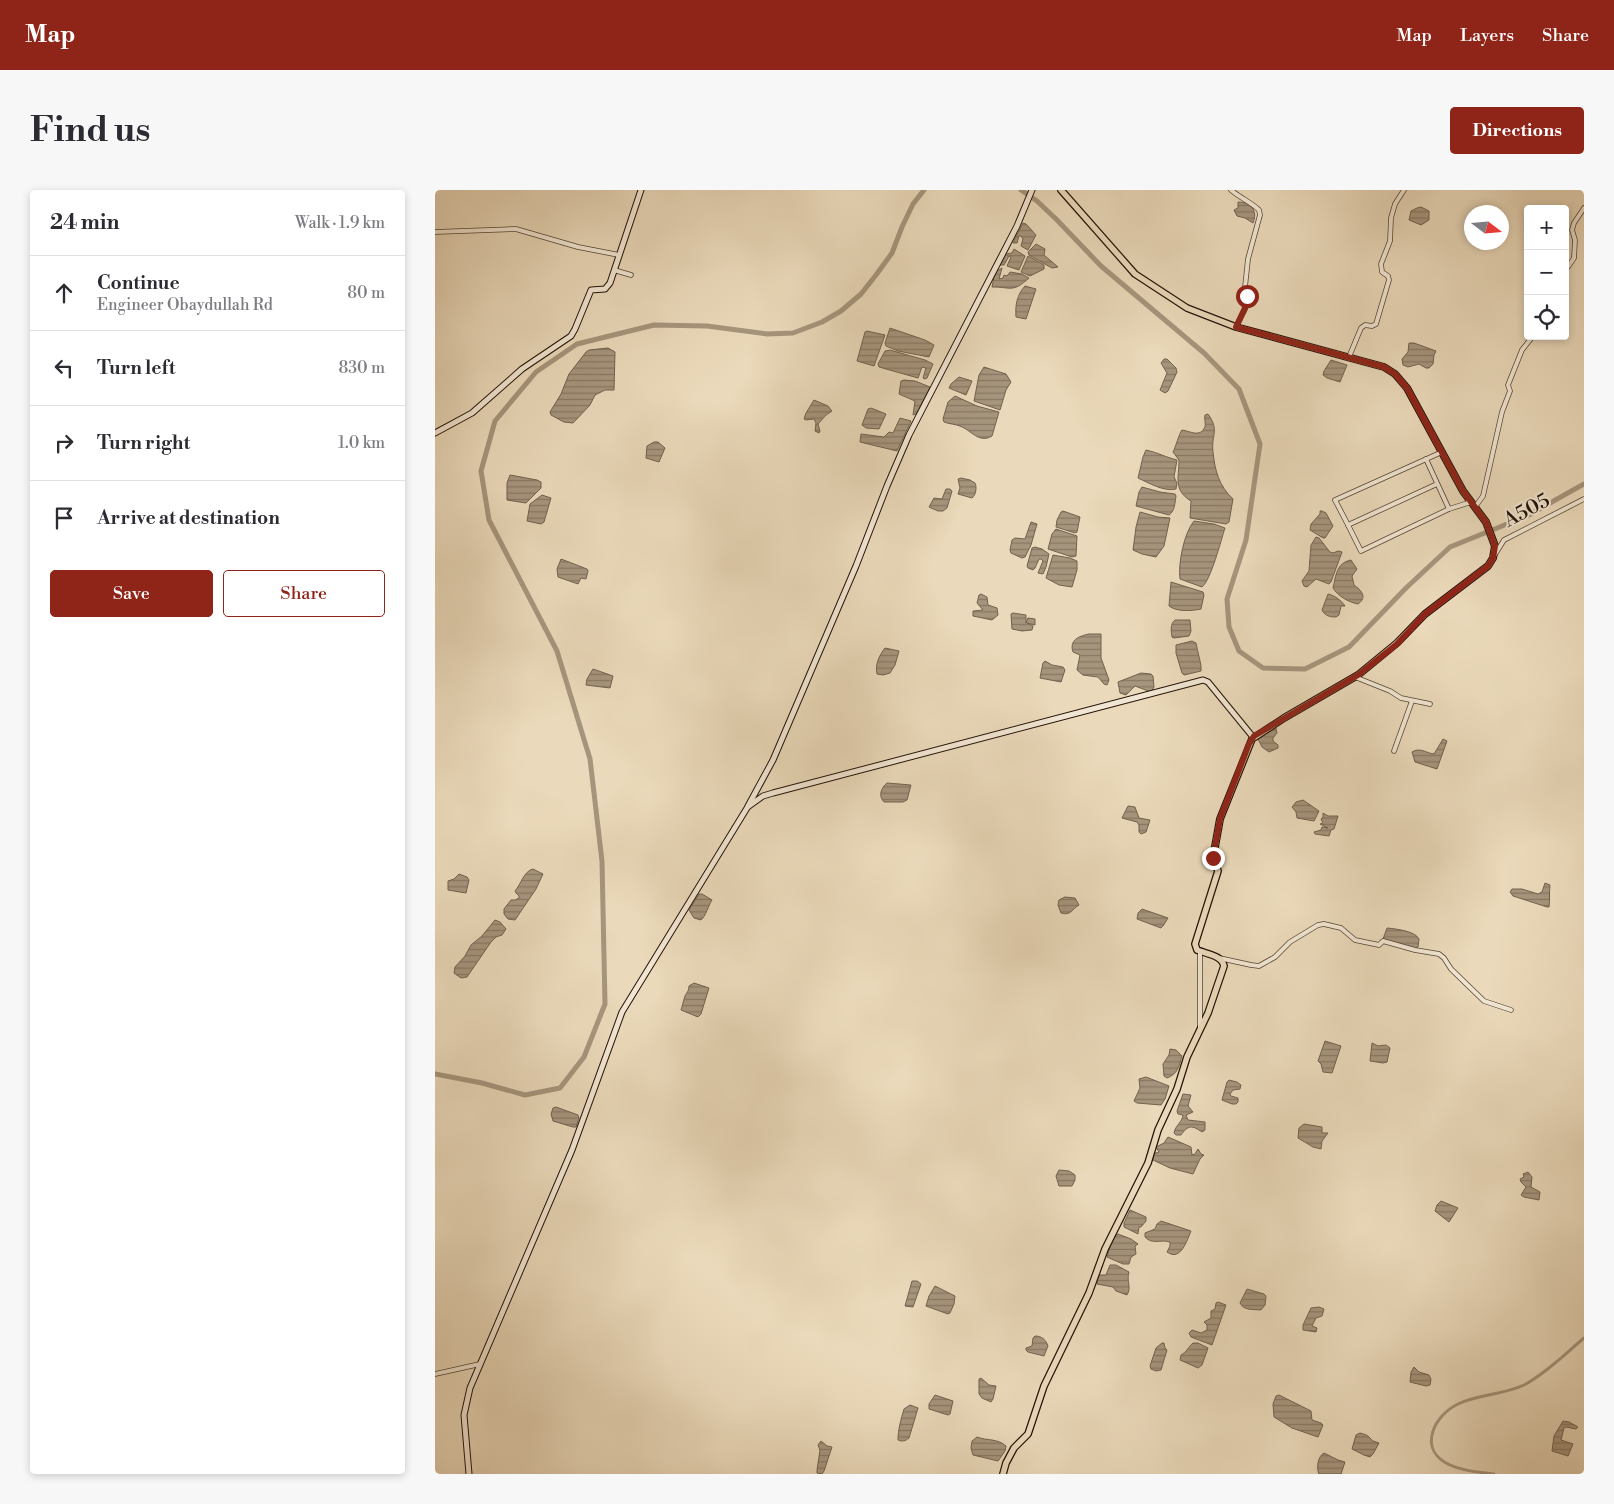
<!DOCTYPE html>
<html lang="en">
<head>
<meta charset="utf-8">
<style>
	:root { --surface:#fff; --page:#f7f7f7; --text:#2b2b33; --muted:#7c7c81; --line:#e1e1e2; --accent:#8f2418 }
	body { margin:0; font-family:"Libre Bodoni",serif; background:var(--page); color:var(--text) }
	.controls { position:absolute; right:15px; top:15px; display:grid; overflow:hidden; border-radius:5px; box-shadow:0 2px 8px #0003 }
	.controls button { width:45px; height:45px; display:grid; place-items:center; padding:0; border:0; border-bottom:1px solid var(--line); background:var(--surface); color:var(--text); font:25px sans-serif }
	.compass { position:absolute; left:1029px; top:15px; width:45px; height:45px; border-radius:50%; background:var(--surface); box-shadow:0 2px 8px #0003; rotate:106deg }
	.stop { position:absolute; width:15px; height:15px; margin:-11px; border:4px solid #8f2418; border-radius:50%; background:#fff }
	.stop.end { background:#8f2418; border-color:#fff; box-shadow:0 1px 5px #0008 }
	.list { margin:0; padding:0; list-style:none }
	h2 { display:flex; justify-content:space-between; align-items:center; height:65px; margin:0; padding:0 20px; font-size:21px }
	h2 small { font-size:16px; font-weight:400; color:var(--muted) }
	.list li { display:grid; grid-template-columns:32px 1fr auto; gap:15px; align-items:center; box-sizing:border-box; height:75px; padding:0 20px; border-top:1px solid var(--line) }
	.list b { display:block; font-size:19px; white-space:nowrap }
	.list p { margin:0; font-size:16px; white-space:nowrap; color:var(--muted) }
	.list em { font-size:16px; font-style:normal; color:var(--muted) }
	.actions { display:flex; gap:10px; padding:15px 20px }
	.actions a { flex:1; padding:11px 0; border:1px solid var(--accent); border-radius:5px; text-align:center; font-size:18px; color:var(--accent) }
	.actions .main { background:var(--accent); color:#fff }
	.icon { flex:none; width:28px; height:28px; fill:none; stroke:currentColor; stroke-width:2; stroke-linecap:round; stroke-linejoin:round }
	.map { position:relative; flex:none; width:1149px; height:1284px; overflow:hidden; border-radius:5px }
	header { display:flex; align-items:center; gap:30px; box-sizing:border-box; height:70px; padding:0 25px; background:var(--accent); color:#fff }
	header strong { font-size:24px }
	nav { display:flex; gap:28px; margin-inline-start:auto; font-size:18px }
	.intro { display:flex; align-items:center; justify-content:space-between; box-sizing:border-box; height:120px; padding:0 30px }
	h1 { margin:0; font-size:35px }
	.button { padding:12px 22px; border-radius:5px; background:var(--accent); color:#fff; font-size:18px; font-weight:700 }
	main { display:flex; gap:30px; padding:0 30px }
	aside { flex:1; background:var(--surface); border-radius:5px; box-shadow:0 2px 8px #0003 }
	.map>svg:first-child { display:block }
</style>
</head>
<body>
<header>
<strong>Map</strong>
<nav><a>Map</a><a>Layers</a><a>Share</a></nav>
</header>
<div class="intro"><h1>Find us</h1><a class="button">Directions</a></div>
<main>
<aside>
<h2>24 min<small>Walk · 1.9 km</small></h2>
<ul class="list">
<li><svg class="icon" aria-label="ahead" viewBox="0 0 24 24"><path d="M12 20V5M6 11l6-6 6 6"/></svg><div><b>Continue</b><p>Engineer Obaydullah Rd</p></div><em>80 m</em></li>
<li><svg class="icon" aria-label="left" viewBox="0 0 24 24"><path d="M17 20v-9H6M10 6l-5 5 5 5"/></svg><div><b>Turn left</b></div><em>830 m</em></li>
<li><svg class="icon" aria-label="right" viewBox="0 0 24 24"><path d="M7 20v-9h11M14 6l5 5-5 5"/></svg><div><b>Turn right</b></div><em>1.0 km</em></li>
<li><svg class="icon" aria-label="arrive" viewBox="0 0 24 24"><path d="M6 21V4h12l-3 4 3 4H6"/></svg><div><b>Arrive at destination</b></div></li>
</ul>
<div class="actions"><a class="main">Save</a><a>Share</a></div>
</aside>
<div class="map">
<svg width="1149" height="1284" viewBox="0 0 1149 1284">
	<defs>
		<pattern id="water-rules" width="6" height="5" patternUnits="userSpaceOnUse" patternTransform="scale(1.25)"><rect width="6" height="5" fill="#a6957d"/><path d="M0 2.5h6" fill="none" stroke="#877864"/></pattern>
	</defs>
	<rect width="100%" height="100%" fill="#ead9ba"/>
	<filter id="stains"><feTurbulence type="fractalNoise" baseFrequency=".004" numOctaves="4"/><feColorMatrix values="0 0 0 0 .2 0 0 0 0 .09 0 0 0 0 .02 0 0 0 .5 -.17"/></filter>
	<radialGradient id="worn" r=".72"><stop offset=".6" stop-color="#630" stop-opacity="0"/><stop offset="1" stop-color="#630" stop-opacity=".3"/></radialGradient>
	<g fill="url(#water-rules)" stroke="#72614e">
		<path d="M803,12c13,0 20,9 15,21l-8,-5 -8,-2 -3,-6 4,-2z"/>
		<path d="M986,17l8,4v9l-8,5 -12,-5 2,-9 6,-3z"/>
		<path d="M588,33l3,1 10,11 -8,15 -7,-4 2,-7 -2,-3h-2l-2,7h-4z"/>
		<path d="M601,54l9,5 -1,6 14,12 -6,1 -23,-13 -1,-3z"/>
		<path d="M579,59l11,7 -6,14 -12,-4 4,-9 -2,-1 -5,9h-4l5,-11 7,-1z"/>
		<path d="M593,66l16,9v4l-14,7 -9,-4z"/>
		<path d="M567,78l-3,11 4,-1 1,-3 3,1 3,-4 12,2 7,4c-17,15 -17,9 -37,9l3,-15z"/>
		<path d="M590,96l11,3 -10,30 -10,-2c-1,-12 1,-22 9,-31z"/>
		<path d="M455,138l35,12 9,5 -5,12 -31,-6 -12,-5 -1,-3z"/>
		<path d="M432,141l18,4 -11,31 -17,-5 8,-29z"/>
		<path d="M974,153h5l22,8 -2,4 -1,9 -4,4h-3l-7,-4 -11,3 -5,-2 -1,-6 6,-7z"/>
		<path d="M173,158l7,4 -1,38h-9l-10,5 -5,10 -17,18 -9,-1 -13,-7 -1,-3 11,-18 8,-20 17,-22 3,-2z"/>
		<path d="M455,160l35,10 8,4 -6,14 -2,1 -2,-1 3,-10 -4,-1 -4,11 -39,-11 -1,-3 7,-13z"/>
		<path d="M729,169h3l9,9 1,4 -9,19 -3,2 -5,-3 7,-17 -6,-10z"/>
		<path d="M896,170l16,5 -7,17 -13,-4 -4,-3 1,-4z"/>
		<path d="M549,177l22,7 5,8 -5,8 -6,20 -26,-9 5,-26z"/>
		<path d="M524,187l13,4 -6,14 -17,-7 2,-4z"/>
		<path d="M469,190l11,1 15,6 -14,27 -3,1 2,-14 -16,-7 2,-13z"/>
		<path d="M520,206l22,10 22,6 -7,24c-13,8 -21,-6 -32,-10 -5,-2 -11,-2 -16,-4l-1,-3 5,-17z"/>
		<path d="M379,210l14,6 4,5 -6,4 -8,9 2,7 -1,2 -4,-2 1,-8 -2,-4 -8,1 -2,-1 2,-6z"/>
		<path d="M436,218l15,6 -7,15 -13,-1 -4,-3 6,-16z"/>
		<path d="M773,224c12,17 3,20 5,38 2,19 6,34 20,47l-4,23 -3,2 -36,-6 1,-17c-18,-11 -12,-23 -12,-41l-6,-8c3,-6 6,-18 9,-22 8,1 18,8 23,-3 1,-3 -1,-8 0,-12z"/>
		<path d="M465,228l11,3 -14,30 -37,-9 1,-8 23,3 5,-5 4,1z"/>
		<path d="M219,252h4l7,6 -6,14 -13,-4 1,-12z"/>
		<path d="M711,260c13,3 19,7 31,10l-3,17 3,6 -1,6c-12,3 -27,-6 -38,-11l5,-21z"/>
		<path d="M75,285l27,5 4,2v6l-15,15 -19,-3v-17z"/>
		<path d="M526,288l9,2 5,3c2,4 1,12 -3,15l-14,-4 2,-6 -2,-9z"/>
		<path d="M707,297l18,5 15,2 1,2c-1,6 -1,15 -7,19l-33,-9 3,-14z"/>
		<path d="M511,299h4l2,2 -5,17 -4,3h-5l-9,-4 5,-9 8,1z"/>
		<path d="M107,305l9,3 -7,24 -3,2 -14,-3 3,-17z"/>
		<path d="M628,321l17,6 -3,15 -2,1 -19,-6 1,-7 4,-8z"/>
		<path d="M885,321h2l4,2 7,13 -8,12h-2l-13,-8 1,-6 9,-10z"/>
		<path d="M705,322l18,5 12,1 -6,28 -8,11 -14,-3 -9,-4 3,-23z"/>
		<path d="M759,331l20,3 11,4c-4,12 -14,52 -23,59l-22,-8c-2,-16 4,-46 14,-58z"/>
		<path d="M596,332l6,2 -6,21 -6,12 -3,1 -11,-5 -1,-3 2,-10 3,-2 10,1z"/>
		<path d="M621,339l21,7 -1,20 -4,1 -24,-8 4,-15z"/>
		<path d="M881,347l3,1 11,14 3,1 5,-2 4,1 -11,30 -2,2 -13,-5 -9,8 -3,-1 -2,-5 7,-10 2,-26z"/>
		<path d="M600,357l7,2 7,5 -3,13 -3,7 -5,-1 5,-12 -2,-2h-2l-4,9 -2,2 -5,-2 -1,-2 5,-18z"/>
		<path d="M618,365l17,3 7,3v9l-5,17 -13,-2 -13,-7z"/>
		<path d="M126,369l26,10 1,2 -2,8 -5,-1 -3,6 -20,-7 -1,-8z"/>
		<path d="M916,370l6,9 -5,7 2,9c7,5 14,12 4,19 -10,-2 -20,-8 -25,-16 3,-12 3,-25 18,-28z"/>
		<path d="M736,392l32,10 1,3 -3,14c-10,2 -24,3 -32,-3z"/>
		<path d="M546,404l6,3 1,8 9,3 1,7 -6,5 -19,-4v-5l10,-1 -6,-7 2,-8z"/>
		<path d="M893,404c6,1 14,7 17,12h-4l-2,9 -3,2c-6,0 -11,-1 -14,-7z"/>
		<path d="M578,423l13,2v8l2,-5 7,1v6l-8,-2 6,3 -1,4 -10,1 -10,-2 -1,-15z"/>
		<path d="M740,430h15l1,11 -2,5 -15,2 -2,-1c-1,-6 -2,-13 3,-17z"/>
		<path d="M654,444h12v24l8,22 -2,5 -3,-1 -6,-7 -15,-2 -6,-5 3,-15 -7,-3c-4,-12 6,-16 16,-18z"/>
		<path d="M757,451l4,2c1,7 6,22 5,28l-17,4 -2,-2 -6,-20v-8z"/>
		<path d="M450,458l14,3 -4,14 -5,8 -7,2 -6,-1c-2,-10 2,-18 8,-26z"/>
		<path d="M610,471l7,4 11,2 2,3 -4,12 -21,-4 3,-15z"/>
		<path d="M158,479l20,7 -3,12 -24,-3 1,-6z"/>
		<path d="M706,483l10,1 2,2 1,11 -3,5 -16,-6 -9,9 -6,-2 -2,-11z"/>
		<path d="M841,538l1,5 -4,5v3l5,4v3l-9,4 -7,-5 -4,-8 7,-6z"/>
		<path d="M1008,549l4,2 -10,28 -22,-7 -3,-10c8,-5 14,1 22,2z"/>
		<path d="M452,593l24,2 -4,15 -4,2h-19c-6,-6 -3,-14 3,-19z"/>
		<path d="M868,610l16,11 -5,10 -17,-3 -1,-6 -4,-5 4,-5z"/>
		<path d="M693,616l7,1 4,11 11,2 -4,12 -5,2 -2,-2v-7l-2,-3 -15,-4z"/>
		<path d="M888,623l5,3h10l-4,13 -3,1 -2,6 -14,-2 -1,-2 7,-2 1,-3 6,1 -8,-4 3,-1 -2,-4 2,-2z"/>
		<path d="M98,679l10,5 -7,15 -21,31 -7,-1 -4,-5v-5l7,-9h4l4,-2v-2l-3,-3 -1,-2c6,-7 9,-20 18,-22z"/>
		<path d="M24,684l8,3 2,3 -3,13 -18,-3v-9l6,-2z"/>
		<path d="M1110,693l5,2c-1,8 0,14 -1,22h-2l-34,-11 -3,-4 2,-3h10l16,5 4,-2z"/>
		<path d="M264,704h3l10,6c-4,6 -6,16 -11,20l-7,-2 -5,-8z"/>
		<path d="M630,707l10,1 4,7c-7,4 -8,11 -18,8l-3,-8 1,-5z"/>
		<path d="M707,719l26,9 -5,8 -2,2 -24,-9 1,-6z"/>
		<path d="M60,730l5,2 6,7 -4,6 -6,2 -5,5 -24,35 -6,1 -7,-5 1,-6 10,-11 6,-11 11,-9z"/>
		<path d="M952,738c10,1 28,3 32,11l-1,8 -4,3 -31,-11z"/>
		<path d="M259,793l15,5 -8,26 -3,3 -17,-7c1,-3 3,-11 4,-14 2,-4 4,-5 4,-10z"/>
		<path d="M890,851l16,5 -9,27 -9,-1 -2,-8 -3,-3z"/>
		<path d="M937,853l6,3 8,-1 4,3 -3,14 -4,1 -13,-2z"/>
		<path d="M735,859l6,1 6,6c-3,10 -4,18 -15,22l-3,-2 -1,-12 6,-9z"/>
		<path d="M711,887l23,9 -4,13 -4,6 -24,-2 -3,-2 6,-13 -1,-9z"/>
		<path d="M794,890l8,2 4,3 -1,4 -7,1 -3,4 1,2 7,2v4l-2,2h-4l-10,-4 5,-18z"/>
		<path d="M748,904l8,1 -3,11 5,6 -7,3 2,5 17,2v8l-3,2c-10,-7 -14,-7 -21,3h-5l-2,-2c2,-9 8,-10 9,-18l-5,-1 -1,-3z"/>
		<path d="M121,917l22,8 1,3 -3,9h-3l-20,-6 -2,-7 2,-6z"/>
		<path d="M869,934l18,3v6h6l-6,8 -1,8 -8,-2 -15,-9 1,-10z"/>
		<path d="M733,947l23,10 1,8 3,-1 3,-5 3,5 3,1 -4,4 -7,15 -23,-6 -17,-8v-6l6,-2 -3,-5 8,-4z"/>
		<path d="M624,980l10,1 6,4v5l-3,6h-13l-3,-10z"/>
		<path d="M1093,982l4,5 -1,10 9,5 -1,8 -15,-3 -3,-2 5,-8 -5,-5 -1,-3 4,-2 -1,-3z"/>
		<path d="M1006,1011l17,7 -9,14 -14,-11 2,-6z"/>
		<path d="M695,1020l16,7v4l-5,6h-2l-1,7 -14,-7v-4z"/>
		<path d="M726,1031l30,10c-4,9 -10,31 -24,21l3,-6v-4c-9,-3 -18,3 -25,-5v-4l10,-4 2,-5z"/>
		<path d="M683,1044l13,5 7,5 -3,2 1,8 -5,3 -2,7h-6l-16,-7 6,-20z"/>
		<path d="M675,1075h6l13,7c-3,10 3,15 -2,23l-11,-4 -3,-4 -16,-3 1,-9h8z"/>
		<path d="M477,1091h5l4,3 -8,23 -8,-1z"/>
		<path d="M500,1096l20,10 -1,8 -4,9 -2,1 -22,-8 3,-10z"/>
		<path d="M812,1099l17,5 2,2 -1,9 -4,5c-8,-1 -17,1 -21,-7z"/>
		<path d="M783,1112l8,3 -14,40 -21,-8 -2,-4 3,-3 9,3 6,-3v-5l-3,-3 7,-4v-7l4,-2 1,-6z"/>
		<path d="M884,1117l5,2 -2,7 -6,2 -4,8 5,2 -1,4 -13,-2v-5l8,-17z"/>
		<path d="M600,1146c7,0 11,4 13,10l-4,10 -16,-4 -2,-2v-2l6,-2 1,-8z"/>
		<path d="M727,1153h2l1,5 2,2 -6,20 -5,1 -5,-2 -1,-3 6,-18z"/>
		<path d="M758,1153h5l10,5 -6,17 -4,3 -18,-8 1,-5c6,-3 7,-8 12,-12z"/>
		<path d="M979,1177l5,5 10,3 2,4 -1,6 -4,1 -16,-4 1,-10z"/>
		<path d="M546,1188l8,7 7,1 -3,13 -2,3 -9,-4 -3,-4v-15z"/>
		<path d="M500,1205l18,6 -3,13 -2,1 -19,-6v-5z"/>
		<path d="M844,1205l32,16 1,9 9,3 2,2 -5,12 -26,-9 -18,-11 -1,-13 3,-8z"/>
		<path d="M475,1215l8,3 -9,30c-4,3 -6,4 -11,2 0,-10 3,-21 6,-31z"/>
		<path d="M1128,1231l6,1 9,5 -2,2 -10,-2 -2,1 -3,12 12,4 -5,12 -16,-5 2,-15z"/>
		<path d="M925,1243c8,2 8,3 13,8l6,2 -6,11 -3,3 -6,-2 -12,-6 4,-14z"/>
		<path d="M542,1247c10,4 20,1 29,9l-1,5 -7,10 -25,-6 -2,-7 1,-7z"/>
		<path d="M386,1251l6,5 5,1 -8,24 -2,3 -5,-1v-3l3,-20 -2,-5z"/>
		<path d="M889,1263l14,7 7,2 -4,12h-22c-3,-6 -1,-18 5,-21z"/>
	</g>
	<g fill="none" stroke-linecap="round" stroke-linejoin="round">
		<path stroke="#a6957d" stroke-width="3" d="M1059,1284c-16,-2 -33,-3 -48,-11 -28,-16 -11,-48 12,-59 20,-10 45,-9 66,-19 22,-12 41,-31 60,-47"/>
		<g stroke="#a6957d" stroke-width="5">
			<path d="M586,0l16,11 19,18 45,47 103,87 35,36 21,55 -14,96 -19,59 2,28 10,24 24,17 42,1 44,-22 57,-59 44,-41 77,-31 57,-32"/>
			<path d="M0,884l47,9 43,12 35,-7 24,-31 21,-53 -3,-143 -12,-102 -33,-108 -68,-131 -8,-49 14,-50 41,-49 41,-28 77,-19 53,1 60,8 26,-1 29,-11 19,-11 20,-17 15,-19 16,-22 10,-26 11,-23 11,-14"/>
		</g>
		<g stroke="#554434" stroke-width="5.5">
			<g id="street">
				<path d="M796,0c9,8 20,12 28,20l1,5 -12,44 -3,28 1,20 -10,20"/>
				<path d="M0,42l81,-3 62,18 41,8"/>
				<path d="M179,80l17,5"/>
				<path d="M1130,81l9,-13 1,-18 -3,-10 2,-7 10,-15"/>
				<path d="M914,167l12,-29 4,-3 7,1 4,-2 13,-44 -1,-4 -6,-4 -1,-8 9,-23 1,-23 4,-14 9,-14"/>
				<path d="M991,269l23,50"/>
				<path d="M1002,294l-89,41 -13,-25 107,-48"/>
				<path d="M1040,317l8,-11 19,-84 8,-21 -2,-6 14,-35 11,-14"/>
				<path d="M913,335l13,26 88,-42 22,-7"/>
				<path d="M1059,366l10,-16 80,-41"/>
				<path d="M920,487l35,14 11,7 29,6"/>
				<path d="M959,561l18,-50"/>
				<path d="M784,768l32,7 8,1 16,-9 15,-15 28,-17 6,-1 17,4 14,12 24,5 4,-4 32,9 24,4 5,4 7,11 33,32 27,9"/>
				<path d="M765,839v-78"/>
				<path d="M0,1184l45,-10"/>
			</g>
		</g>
		<g stroke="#231208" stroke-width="7">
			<g id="secondary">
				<path d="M0,243l37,-20 50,-44 49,-33 4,-7 16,-39 14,-1 5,-6 31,-93"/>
				<path d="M314,616l14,-10 10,-3 430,-113 5,2 45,55"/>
				<path d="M34,1284l-5,-59 6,-27 102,-238 50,-138 125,-204 26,-48 83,-194 31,-80 22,-51 108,-209 15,-36"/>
			</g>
		</g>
		<g stroke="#231208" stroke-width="8">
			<path id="primary" d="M568,1284l3,-11 8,-15 14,-14 16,-48 45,-93 16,-44 43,-86 10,-33 19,-41 10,-32 21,-44 16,-47c-2,-11 -18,-12 -27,-16l-2,-6 23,-73 -5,-13 7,-39 32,-80 32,-21 74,-43 39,-32 28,-29 63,-48 5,-8 2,-12 -9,-24 -23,-31 -56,-103 -12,-14 -11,-7 -148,-40 -49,-19 -52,-34 -74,-84"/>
		</g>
		<use href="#street" stroke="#f1e6d2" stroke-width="4"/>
		<use href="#secondary" stroke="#f1e6d2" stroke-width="5"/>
		<use href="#primary" stroke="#ead9ba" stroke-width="5.5"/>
	</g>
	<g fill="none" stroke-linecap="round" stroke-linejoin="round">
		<path stroke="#8f2418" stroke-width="6" d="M778,668l7,-39 29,-75 5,-8 104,-61 39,-31 28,-30 63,-48 5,-8 2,-12 -9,-24 -23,-31 -56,-103 -12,-14 -11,-7 -148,-40 9,-19 2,-12"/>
	</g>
	<g text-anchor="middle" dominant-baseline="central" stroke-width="4" stroke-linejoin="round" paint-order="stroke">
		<g font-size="20" fill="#231208" stroke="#f1e6d2">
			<text transform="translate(1092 321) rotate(-28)">A505</text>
		</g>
	</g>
	<rect width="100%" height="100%" filter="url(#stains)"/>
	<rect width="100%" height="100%" fill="url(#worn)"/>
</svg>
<div class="controls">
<button>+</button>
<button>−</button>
<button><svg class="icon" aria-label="locate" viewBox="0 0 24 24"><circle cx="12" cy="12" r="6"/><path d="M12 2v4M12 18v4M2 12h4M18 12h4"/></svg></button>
</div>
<svg class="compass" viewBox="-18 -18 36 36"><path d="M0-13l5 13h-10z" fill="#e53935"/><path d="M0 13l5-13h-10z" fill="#7c7c81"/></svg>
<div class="stop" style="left:812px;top:106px"></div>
<div class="stop end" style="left:778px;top:668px"></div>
</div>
</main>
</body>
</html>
